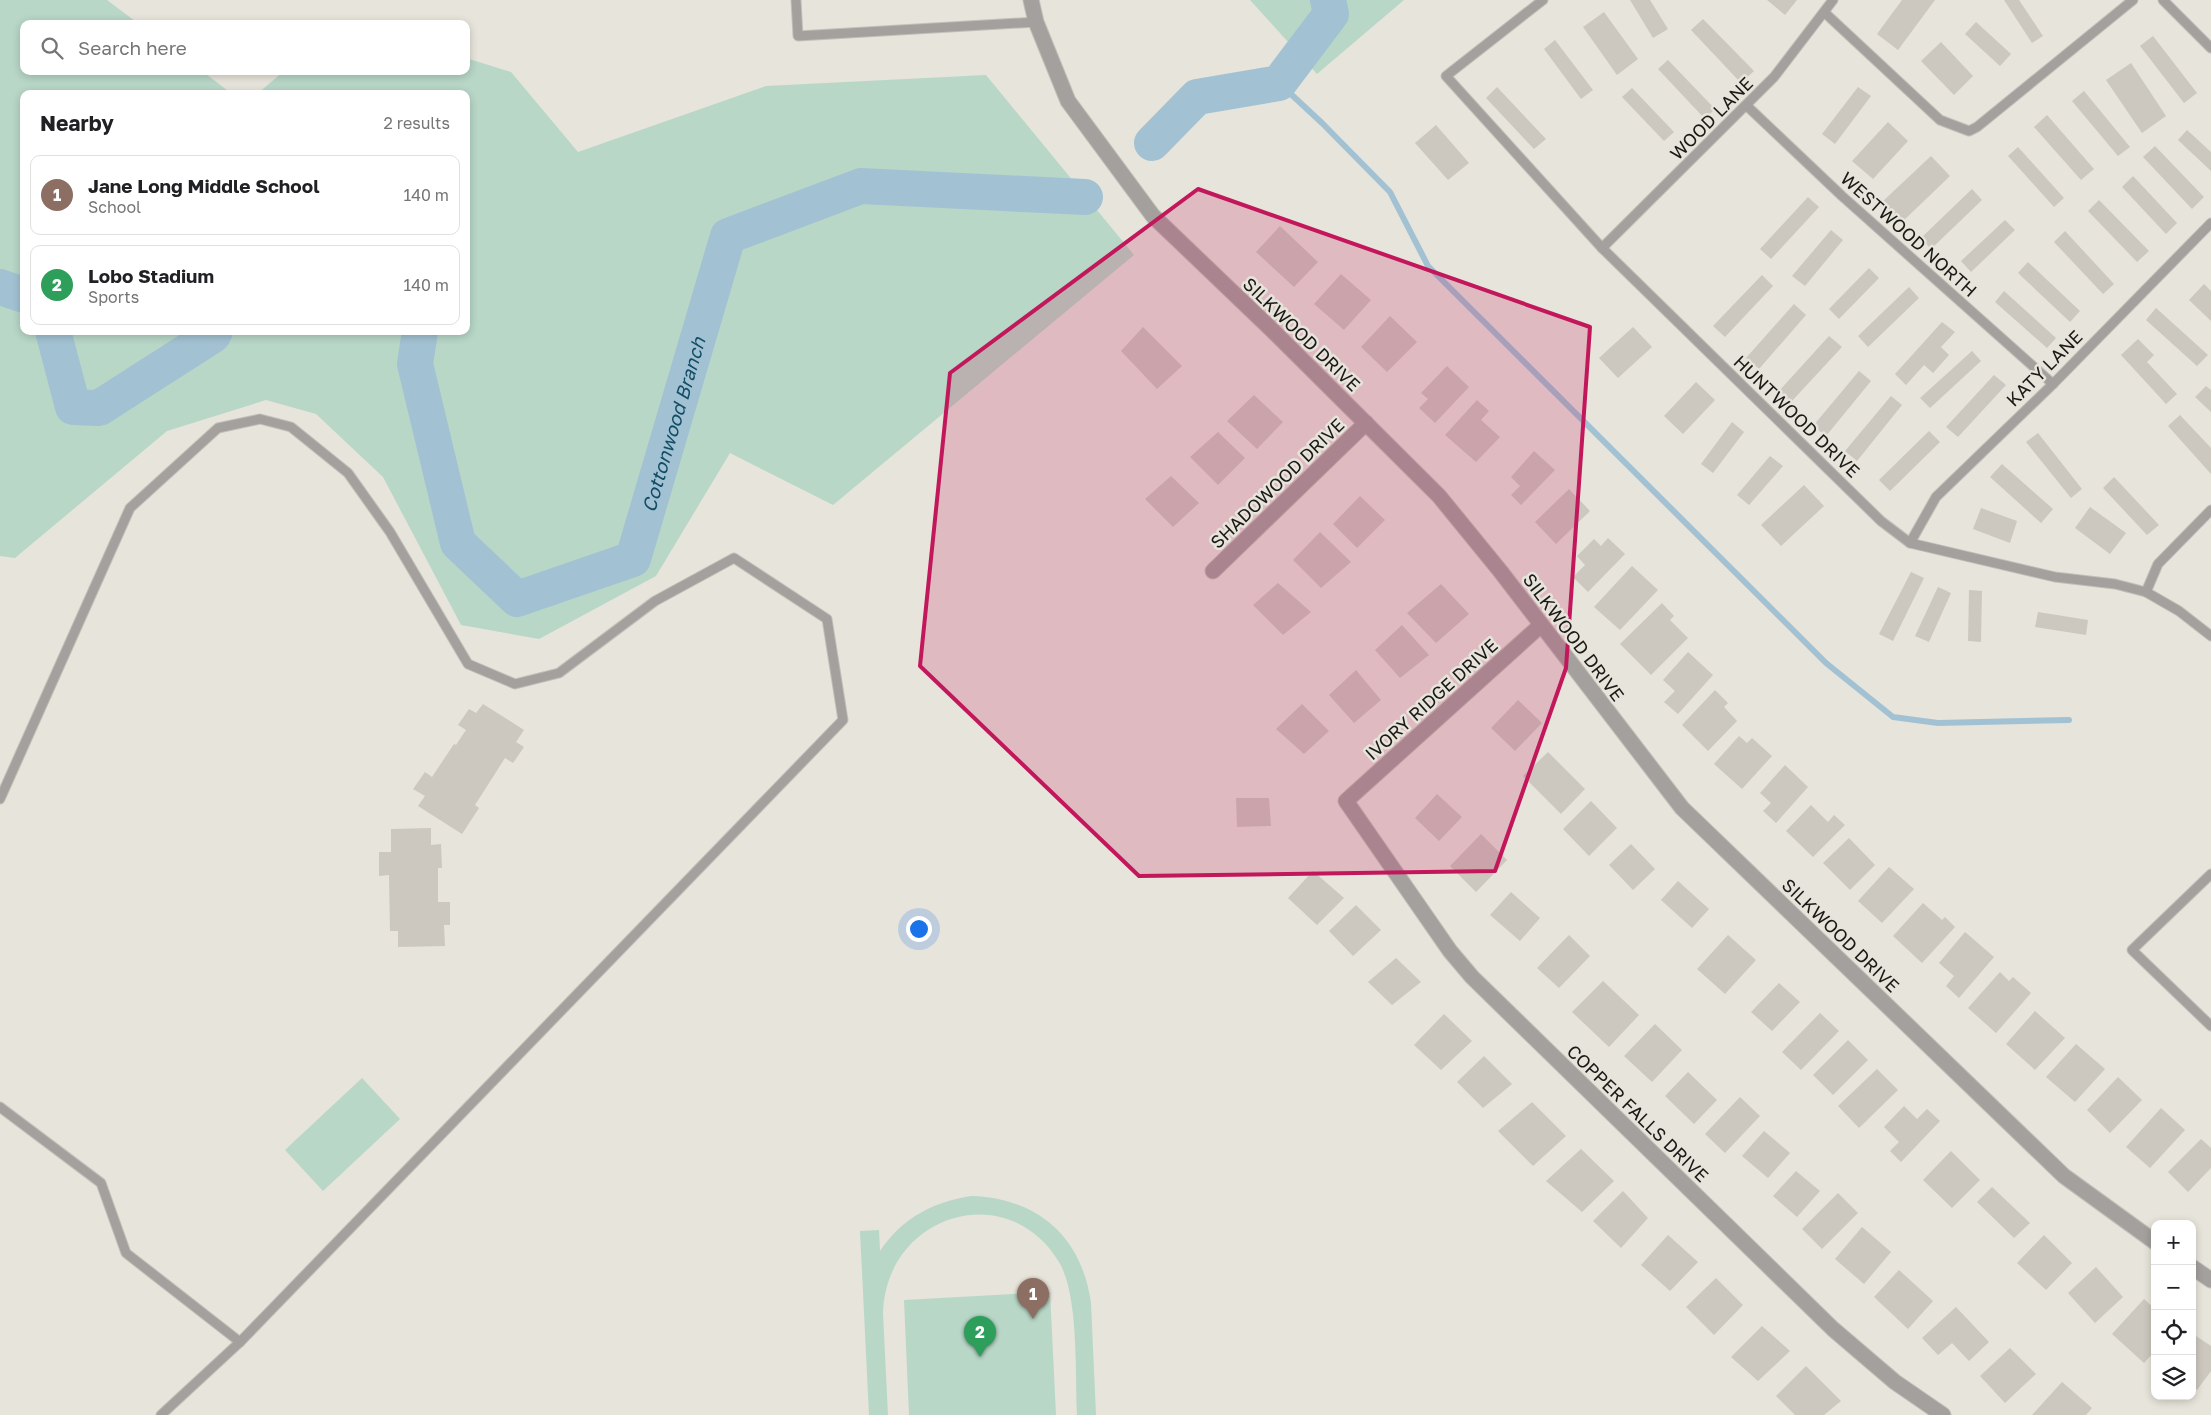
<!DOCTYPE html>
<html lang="en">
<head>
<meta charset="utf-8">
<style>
	:root { --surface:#fff; --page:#f2f2f2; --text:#202124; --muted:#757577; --line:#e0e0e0; --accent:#ea580c }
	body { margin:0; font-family:"Golos Text",sans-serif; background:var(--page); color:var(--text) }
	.controls { position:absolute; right:15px; bottom:15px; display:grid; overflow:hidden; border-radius:10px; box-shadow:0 2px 8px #0003 }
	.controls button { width:45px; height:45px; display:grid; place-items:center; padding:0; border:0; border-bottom:1px solid var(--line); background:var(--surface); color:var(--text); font:25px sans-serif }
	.you { position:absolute; left:918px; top:928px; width:18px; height:18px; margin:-12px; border:4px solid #fff; border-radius:50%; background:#1a73e8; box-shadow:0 0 0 8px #1a73e833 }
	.badge { display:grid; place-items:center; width:32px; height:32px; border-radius:50%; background:var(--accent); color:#fff; font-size:16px; font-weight:700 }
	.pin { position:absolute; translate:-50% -41px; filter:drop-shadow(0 1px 2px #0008) }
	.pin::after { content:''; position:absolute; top:26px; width:18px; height:15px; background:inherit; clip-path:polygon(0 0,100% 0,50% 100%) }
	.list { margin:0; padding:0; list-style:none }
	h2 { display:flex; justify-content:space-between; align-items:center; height:65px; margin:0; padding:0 20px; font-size:21px }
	h2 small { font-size:16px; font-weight:400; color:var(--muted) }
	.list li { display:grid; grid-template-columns:32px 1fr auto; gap:15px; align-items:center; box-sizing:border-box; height:80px; margin:0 10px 10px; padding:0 10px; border:1px solid var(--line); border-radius:10px }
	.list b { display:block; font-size:19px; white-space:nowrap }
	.list p { margin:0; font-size:16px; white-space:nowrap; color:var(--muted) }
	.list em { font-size:16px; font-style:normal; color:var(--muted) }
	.icon { flex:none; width:28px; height:28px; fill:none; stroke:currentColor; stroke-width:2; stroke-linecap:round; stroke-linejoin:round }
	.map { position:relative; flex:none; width:2211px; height:1415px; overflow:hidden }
	.search { position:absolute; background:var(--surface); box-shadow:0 2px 8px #0003; left:20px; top:20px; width:450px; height:55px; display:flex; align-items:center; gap:12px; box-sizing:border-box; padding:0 18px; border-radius:10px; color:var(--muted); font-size:19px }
	.panel { position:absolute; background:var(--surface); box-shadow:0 2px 8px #0003; left:20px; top:90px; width:450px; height:245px; border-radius:10px }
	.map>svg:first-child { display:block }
</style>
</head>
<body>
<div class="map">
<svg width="2211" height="1415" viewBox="0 0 2211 1415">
	<rect width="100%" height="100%" fill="#e7e4db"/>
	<g fill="#b8d7c7">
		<path d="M0,0h107l32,24h-115v47h178l30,23h-208v237h442v-237h-209l27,-23h182v-13l45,14 67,80 188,-66 220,-11 148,180 -301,250 -103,-52 -74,123 -117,63 -78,-14 -78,-148 -67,-63 -50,-14 -99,31 -152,127 -15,-2z"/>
		<path d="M1250,0h154l-87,74z"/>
		<path d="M362,1078l38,41 -77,72 -38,-41z"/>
		<path d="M971,1196c67,2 111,41 120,107l5,112h-19c-2,-41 2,-120 -18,-153 -52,-86 -174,-47 -176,52l5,101h-19l-9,-184 19,-1 1,21c22,-33 53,-49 91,-55z"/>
		<path d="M1050,1292l6,123h-147l-5,-115z"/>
	</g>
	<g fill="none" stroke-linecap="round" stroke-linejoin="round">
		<path stroke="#a2c2d3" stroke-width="6" d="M1279,83l43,40 68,69 38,74 398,397 67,54 45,6 131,-3"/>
		<g stroke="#a2c2d3" stroke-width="36">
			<path d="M1152,143l45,-46 82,-14 52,-69 -3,-14"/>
			<path d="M0,287l24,8"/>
			<path d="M53,331l20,76 26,1 114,-73 2,-4"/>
			<path id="s1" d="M420,331l-5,33 43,179 59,56 116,-40 95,-323 133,-50 224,11"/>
		</g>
	</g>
	<g fill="#ccc7bf">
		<path d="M1630,0h20l18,29 -15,9z"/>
		<path d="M1767,0h30l-12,15z"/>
		<path d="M1902,0h33l-37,50 -21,-16z"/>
		<path d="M2004,0h15l24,36 -11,7z"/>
		<path d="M1604,12l34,47 -21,16 -34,-48z"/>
		<path d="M1703,19l51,52 -13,12 -50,-53z"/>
		<path d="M1976,22l35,32 -11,12 -35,-32z"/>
		<path d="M2153,36l44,57 -13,10 -44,-57z"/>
		<path d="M1555,40l38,50 -12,9 -37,-50z"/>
		<path d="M1941,42l32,34 -19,19 -33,-34z"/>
		<path d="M1668,60l47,49 -10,10 -47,-50z"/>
		<path d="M2131,63l35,53 -24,17 -36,-53z"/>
		<path d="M1497,87l49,52 -12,10 -48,-51z"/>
		<path d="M1858,87l13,9 -36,48 -13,-10z"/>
		<path d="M1632,88l42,44 -10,9 -42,-44z"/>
		<path d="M2084,91l46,56 -12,9 -46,-55z"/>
		<path d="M2047,115l47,54 -13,11 -47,-53z"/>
		<path d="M1888,122l20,19 -35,38 -21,-18z"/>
		<path d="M1436,125l33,38 -21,17 -33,-37z"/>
		<path d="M2187,130l24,22v19l-33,-31z"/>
		<path d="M2155,146l49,51 -12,12 -49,-52z"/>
		<path d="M2018,147l46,51 -10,9 -46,-51z"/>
		<path d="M1931,156l19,20 -49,47 -20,-20z"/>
		<path d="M2133,176l44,47 -11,11 -44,-47z"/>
		<path d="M1972,189l10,11 -51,49 -10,-11z"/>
		<path d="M1808,197l11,10 -48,52 -11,-10z"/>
		<path d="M2099,200l50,51 -12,11 -49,-51z"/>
		<path d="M2005,220l10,10 -44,42 -10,-11z"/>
		<path d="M1280,226l38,36 -24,25 -38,-35z"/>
		<path d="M1831,230l12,10 -38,46 -13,-10z"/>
		<path d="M2065,231l49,53 -11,10 -49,-52z"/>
		<path d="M2028,262l52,49 -10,11 -52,-49z"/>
		<path d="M1869,268l10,10 -40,41 -10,-10z"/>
		<path d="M1341,274l30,26 -27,30 -30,-26z"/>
		<path d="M1762,275l11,11 -48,51 -12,-11z"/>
		<path d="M2204,284l7,7v30l-22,-21z"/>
		<path d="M1909,287l10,11 -51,49 -10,-11z"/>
		<path d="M2004,291l52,47 -9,10 -52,-46z"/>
		<path d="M1794,304l12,11 -47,54 -13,-11z"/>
		<path d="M2156,308l52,47 -11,11 -51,-46z"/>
		<path d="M1390,316l27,26 -30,30 -26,-25z"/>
		<path d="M1942,322l13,10 -14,15 8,8 -16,18 -9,-8 -18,20 -11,-11z"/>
		<path d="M1143,327l39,39 -25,23 -36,-38z"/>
		<path d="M1633,327l19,20 -34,31 -19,-20z"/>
		<path d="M1829,336l13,11 -51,55 -12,-11z"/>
		<path d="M2138,339l16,16 -7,7 30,32 -11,10 -45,-49z"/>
		<path d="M1972,351l9,10 -51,47 -10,-10z"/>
		<path d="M1447,366l22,21 -34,36 -16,-15 9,-9 -7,-6z"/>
		<path d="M1859,371l12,10 -45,55 -13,-10z"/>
		<path d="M1994,375l12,10 -48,52 -12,-10z"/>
		<path d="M1696,382l19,18 -32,34 -19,-18z"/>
		<path d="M2206,386l5,4v22l-16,-15z"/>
		<path d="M1254,395l29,27 -26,27 -30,-28z"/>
		<path d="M1891,396l11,9 -45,56 -12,-10z"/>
		<path d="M1477,400l12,11 -8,9 19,17 -24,25 -31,-27z"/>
		<path d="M2180,415l31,33v26l-43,-48z"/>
		<path d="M1732,422l12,10 -31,41 -12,-9z"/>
		<path d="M1929,431l11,11 -50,49 -11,-11z"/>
		<path d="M1218,432l27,26 -27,27 -28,-28z"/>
		<path d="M2038,433l44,56 -11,9 -45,-56z"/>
		<path d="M1534,451l21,19 -34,35 -10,-10 9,-9 -9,-9z"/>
		<path d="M1770,456l13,10 -34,39 -12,-10z"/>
		<path d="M2002,464l51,45 -12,14 -51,-46z"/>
		<path d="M1171,476l28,27 -26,24 -28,-28z"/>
		<path d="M2114,477l45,48 -12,10 -44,-47z"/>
		<path d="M1804,485l20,21 -43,40 -20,-21z"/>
		<path d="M1569,489l21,22 -34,33 -21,-22z"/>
		<path d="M1360,496l25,24 -28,28 -24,-24z"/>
		<path d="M2090,507l36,26 -16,21 -35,-26z"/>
		<path d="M1981,508l36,13 -7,22 -37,-14z"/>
		<path d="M1320,532l31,30 -30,26 -28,-28z"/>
		<path d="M1608,538l17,16 -37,38 -15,-15 12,-12 -8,-9 17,-17 7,7z"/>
		<path d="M1632,566l26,24 -38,40 -26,-23z"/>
		<path d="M1911,572l13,6 -31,63 -14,-7z"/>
		<path d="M1278,583l33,29 -28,23 -30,-30z"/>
		<path d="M1441,584l28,30 -33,29 -29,-30z"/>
		<path d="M1938,587l13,6 -22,49 -14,-6z"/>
		<path d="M1969,590l13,1 -1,51 -13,-1z"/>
		<path d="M1662,603l12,13 -4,4 18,18 -37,37 -31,-31z"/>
		<path d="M2038,612l50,8 -2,15 -51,-8z"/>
		<path d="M1402,625l27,30 -29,23 -25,-28z"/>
		<path d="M1688,652l25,23 -35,39 -14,-12 11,-11 -12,-11z"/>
		<path d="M1356,670l25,30 -27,23 -25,-28z"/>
		<path d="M1715,690l13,13 -4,4 13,14 -29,30 -26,-26z"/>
		<path d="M1518,700l24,23 -27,28 -24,-23z"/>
		<path d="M483,704l41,26 -8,12 8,5 -11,16 -8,-5 -30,47 4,3 -17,26 -44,-28 7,-10 -12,-7 12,-17 7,5 22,-33 2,1 10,-15 -8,-5 11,-16 7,4z"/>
		<path d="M1302,704l27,27 -25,23 -28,-25z"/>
		<path d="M1739,736l8,7 5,-5 20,18 -30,33 -28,-25z"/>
		<path d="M1548,752l37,37 -24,25 -38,-38z"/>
		<path d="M1785,765l23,22 -32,36 -13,-12 8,-8 -11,-10z"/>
		<path d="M1437,794l25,23 -23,24 -24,-23z"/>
		<path d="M1236,798h33l2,28 -34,1z"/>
		<path d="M1591,801l26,27 -28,28 -26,-27z"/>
		<path d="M1811,805l17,17 6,-7 11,10 -32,32 -27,-26z"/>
		<path d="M431,828v17l10,-1 1,24h-4v34h12v23h-6l1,21 -47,1v-16h-8l-1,-56 -10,1v-24h12v-23z"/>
		<path d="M1481,834l26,26 -31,32 -26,-26z"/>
		<path d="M1849,838l26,27 -25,25 -27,-27z"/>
		<path d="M1631,844l24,25 -22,21 -24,-25z"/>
		<path d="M1889,867l25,22 -32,34 -24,-22z"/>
		<path d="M1313,871l31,27 -27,27 -29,-27z"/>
		<path d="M1678,881l31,28 -17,19 -31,-28z"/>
		<path d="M1511,892l29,26 -20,23 -30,-26z"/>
		<path d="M1923,903l19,17 3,-3 10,10 -33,36 -29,-27z"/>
		<path d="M1356,905l25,25 -28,26 -24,-25z"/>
		<path d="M1965,932l29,25 -35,41 -13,-12 8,-10 -15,-13z"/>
		<path d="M1569,935l21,21 -31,32 -22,-20z"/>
		<path d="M1728,935l28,25 -31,34 -28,-25z"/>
		<path d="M1396,958l25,24 -29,23 -24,-23z"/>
		<path d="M2000,972l9,9 4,-4 18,16 -35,40 -28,-25z"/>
		<path d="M1603,981l36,34 -30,32 -37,-35z"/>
		<path d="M1779,983l21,19 -28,29 -21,-19z"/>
		<path d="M2035,1011l30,27 -30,32 -29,-26z"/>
		<path d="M1820,1013l19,18 -38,39 -19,-18z"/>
		<path d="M1444,1014l28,27 -31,29 -27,-25z"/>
		<path d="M1655,1024l27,26 -30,32 -28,-26z"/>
		<path d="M1848,1040l20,20 -35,35 -20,-20z"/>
		<path d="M2076,1044l29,25 -30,33 -29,-25z"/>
		<path d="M1484,1056l28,28 -29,24 -26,-26z"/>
		<path d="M1877,1069l21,21 -39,38 -21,-22z"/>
		<path d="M1688,1072l29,28 -23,24 -29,-28z"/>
		<path d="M2118,1077l24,23 -32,33 -23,-23z"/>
		<path d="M1740,1097l20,19 -35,37 -20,-19z"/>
		<path d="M1532,1102l34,34 -33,30 -35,-35z"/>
		<path d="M1904,1106l13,13 10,-10 13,12 -39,41 -11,-11 9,-9 -15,-15z"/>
		<path d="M2161,1108l24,22 -35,38 -24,-21z"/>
		<path d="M1764,1131l26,22 -22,25 -26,-22z"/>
		<path d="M2201,1139l10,9v20l-23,24 -20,-20z"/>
		<path d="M1581,1149l33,32 -32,31 -36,-31z"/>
		<path d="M1951,1151l29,29 -28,28 -29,-28z"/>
		<path d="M1796,1171l24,20 -23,26 -24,-21z"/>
		<path d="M1992,1187l38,36 -16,15 -37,-36z"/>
		<path d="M1623,1191l25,27 -27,30 -28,-27z"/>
		<path d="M1838,1193l20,20 -36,36 -20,-20z"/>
		<path d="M1862,1227l29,25 -27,32 -29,-25z"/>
		<path d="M1668,1235l30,27 -28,29 -29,-26z"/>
		<path d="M2044,1235l28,28 -26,27 -29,-27z"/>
		<path d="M2096,1267l27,30 -28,26 -27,-30z"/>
		<path d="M1899,1270l34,31 -25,28 -34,-32z"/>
		<path d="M1716,1278l27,27 -29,30 -28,-28z"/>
		<path d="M2144,1299l11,10v42l-11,12 -32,-29z"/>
		<path d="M1956,1307l33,35 -20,19 -17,-18 -14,12 -16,-17z"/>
		<path d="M1762,1326l28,25 -32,30 -27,-24z"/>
		<path d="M2193,1334l18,12v25l-14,19 -5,-3z"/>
		<path d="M2010,1348l26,26 -31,29 -25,-27z"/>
		<path d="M1806,1366l35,35 -17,14h-29l-19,-19z"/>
		<path d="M2062,1382l30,26 -6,7h-54z"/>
	</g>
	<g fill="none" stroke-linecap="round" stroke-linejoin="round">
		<g stroke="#c2bfb8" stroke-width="11">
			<g id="service">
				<path d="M796,0l2,36 238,-14"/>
				<path d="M1543,0l-97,76 156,172 279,273 29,22 145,34 60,7 31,8 33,19 32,25"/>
				<path d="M2163,0l48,48"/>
				<path d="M1824,12l116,108 29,11 8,-4 156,-127"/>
				<path d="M1747,106l95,90 211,188"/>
				<path d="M1602,248l172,-171 59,-77"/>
				<path d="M1910,543l26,-46 117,-113 158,-161"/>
				<path d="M2146,592l12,-28 53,-54"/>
				<path d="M0,799l130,-291 88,-80 42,-9 31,8 57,46 42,59 78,132 47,20 44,-11 96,-72 79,-43 93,61 16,101 -603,622 -79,73"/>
				<path d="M2211,874l-79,76 79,76"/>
				<path d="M0,1107l101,76 25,70 114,89"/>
			</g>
		</g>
		<g stroke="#c2bfb8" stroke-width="17">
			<g id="minor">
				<path d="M1031,0l5,22 32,79 85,115 117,112 169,168 62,76 181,236 382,368 91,66"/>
				<path d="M1213,571l153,-148"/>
				<path d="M1541,625l-195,176 104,150 22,26 361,352 62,53 48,33"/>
				<path d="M2192,1267l19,13"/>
			</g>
		</g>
		<use href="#service" stroke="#a4a09e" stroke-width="9"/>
		<use href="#minor" stroke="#a4a09e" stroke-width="15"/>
	</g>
	<path fill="#c2185b" fill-opacity="0.2" stroke="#c2185b" stroke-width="4" stroke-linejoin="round" d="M1198,189l392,138 -24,341 -71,203 -356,5 -219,-210 30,-293z"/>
	<g text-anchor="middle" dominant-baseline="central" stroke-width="5" stroke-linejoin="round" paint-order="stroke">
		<g font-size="18" fill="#1a1916" stroke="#e7e4db">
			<text transform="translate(1711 118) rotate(-45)">WOOD LANE</text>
			<text transform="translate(1909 234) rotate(42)">WESTWOOD NORTH</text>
			<text transform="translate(1302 334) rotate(44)">SILKWOOD DRIVE</text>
			<text transform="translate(2044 368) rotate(-45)">KATY LANE</text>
			<text transform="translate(1797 416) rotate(44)">HUNTWOOD DRIVE</text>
			<text transform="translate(1277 483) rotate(-44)">SHADOWOOD DRIVE</text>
			<text transform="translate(1574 637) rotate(53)">SILKWOOD DRIVE</text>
			<text transform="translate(1431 699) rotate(-42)">IVORY RIDGE DRIVE</text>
			<text transform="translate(1841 935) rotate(44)">SILKWOOD DRIVE</text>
			<text transform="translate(1638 1113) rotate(44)">COPPER FALLS DRIVE</text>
		</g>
		<g font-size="19" font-style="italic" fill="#124d67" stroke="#e7e4db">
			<text stroke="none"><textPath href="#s1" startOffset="562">Cottonwood Branch</textPath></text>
		</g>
	</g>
</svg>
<div class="controls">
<button>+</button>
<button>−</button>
<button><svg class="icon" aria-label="locate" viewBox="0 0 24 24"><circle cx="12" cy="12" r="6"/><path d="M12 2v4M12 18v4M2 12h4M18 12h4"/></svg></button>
<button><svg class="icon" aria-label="layers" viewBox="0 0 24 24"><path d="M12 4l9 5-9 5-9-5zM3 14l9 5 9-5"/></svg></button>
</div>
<div class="you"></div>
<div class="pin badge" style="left:1033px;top:1319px;background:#8d6e63">1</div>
<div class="pin badge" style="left:980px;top:1357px;background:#2e9e5b">2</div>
<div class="search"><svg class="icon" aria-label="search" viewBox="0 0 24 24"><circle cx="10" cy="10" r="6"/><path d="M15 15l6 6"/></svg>Search here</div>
<section class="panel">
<h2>Nearby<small>2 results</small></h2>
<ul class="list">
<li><span class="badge" style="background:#8d6e63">1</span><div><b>Jane Long Middle School</b><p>School</p></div><em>140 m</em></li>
<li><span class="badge" style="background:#2e9e5b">2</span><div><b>Lobo Stadium</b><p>Sports</p></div><em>140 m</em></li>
</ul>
</section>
</div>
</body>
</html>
